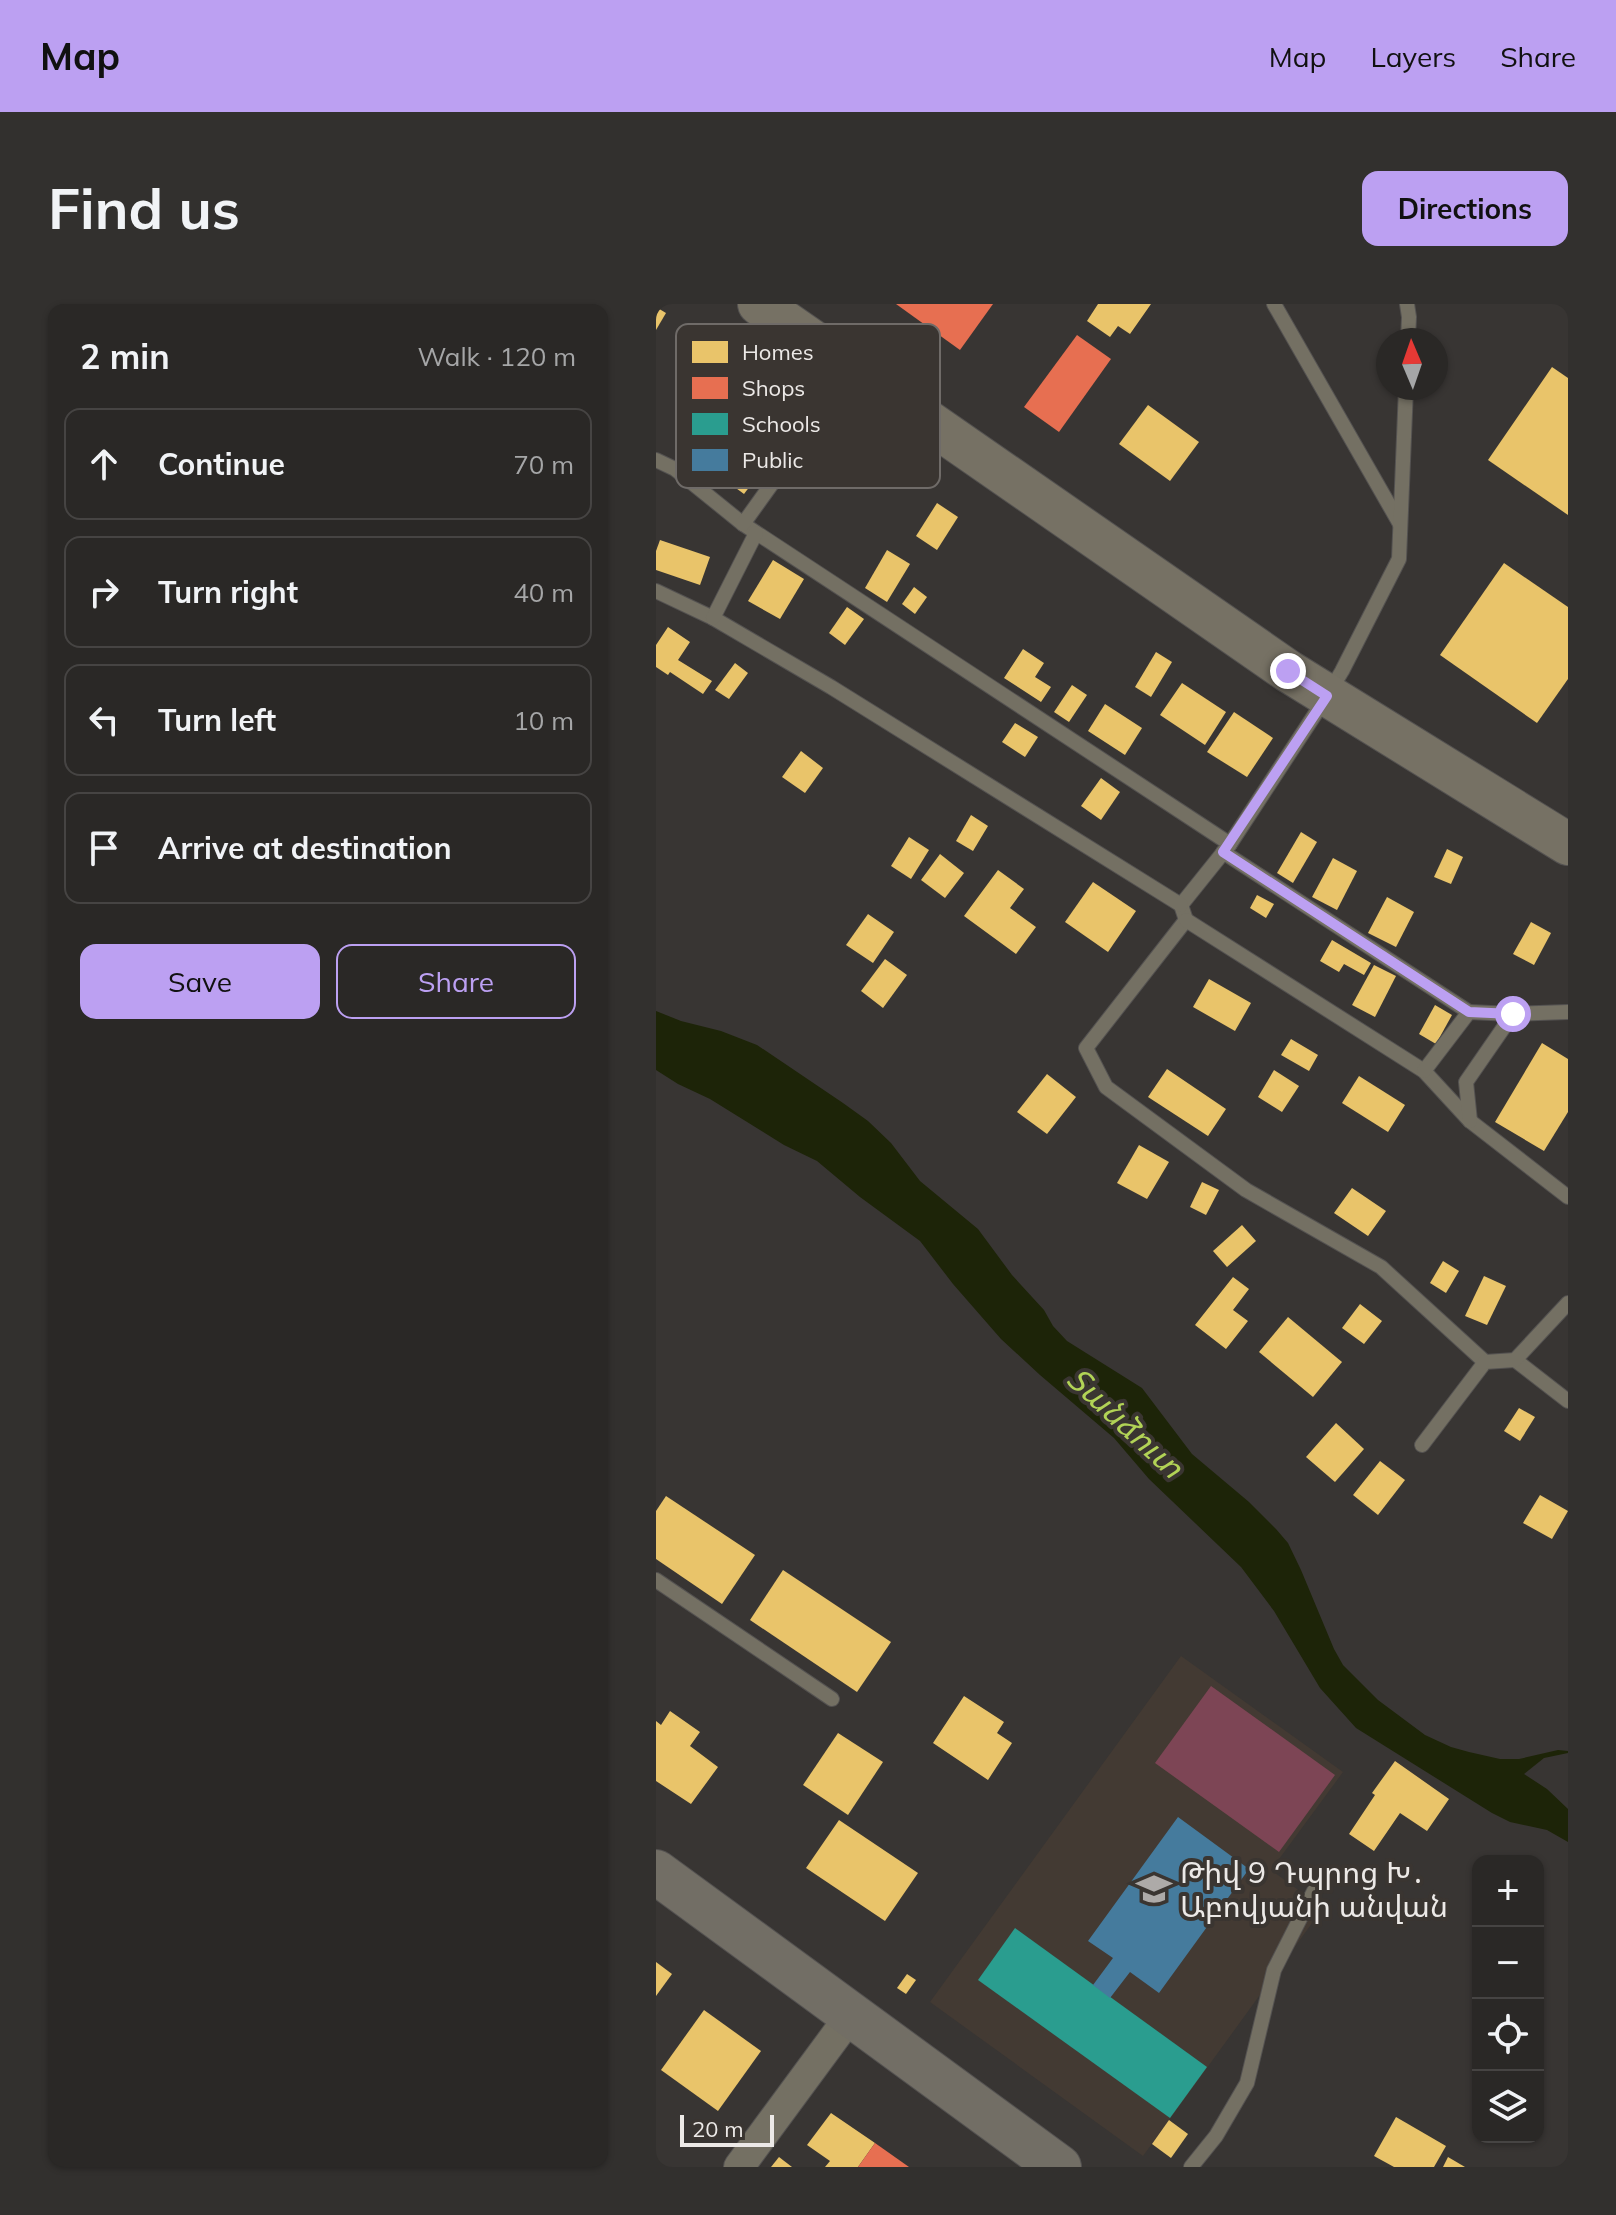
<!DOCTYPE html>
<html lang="en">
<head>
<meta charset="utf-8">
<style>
	:root { --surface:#2a2826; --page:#32302e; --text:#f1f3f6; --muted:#a5a6a7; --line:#464443; --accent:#bca0f2 }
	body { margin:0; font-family:Mulish,"Noto Sans Armenian",sans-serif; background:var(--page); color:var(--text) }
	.controls { position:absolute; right:24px; bottom:24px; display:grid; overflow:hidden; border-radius:16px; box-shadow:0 2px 6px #0004 }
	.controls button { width:72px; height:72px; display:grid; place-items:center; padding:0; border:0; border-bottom:2px solid var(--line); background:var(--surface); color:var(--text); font:40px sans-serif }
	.compass { position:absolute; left:720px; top:24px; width:72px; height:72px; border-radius:50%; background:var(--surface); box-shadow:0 2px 6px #0004; rotate:358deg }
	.scale { position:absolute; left:24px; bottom:20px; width:94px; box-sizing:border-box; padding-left:8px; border:4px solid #ece9e7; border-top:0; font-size:22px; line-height:28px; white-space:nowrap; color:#ece9e7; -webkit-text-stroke:6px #3a3531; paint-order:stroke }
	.stop { position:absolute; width:24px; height:24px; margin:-18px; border:6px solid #bca0f2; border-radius:50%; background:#fff }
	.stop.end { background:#bca0f2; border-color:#fff; box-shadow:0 2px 8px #0008 }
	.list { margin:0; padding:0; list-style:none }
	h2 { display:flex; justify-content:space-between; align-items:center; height:104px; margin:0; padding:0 32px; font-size:34px }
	h2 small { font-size:26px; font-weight:400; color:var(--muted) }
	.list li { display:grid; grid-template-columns:52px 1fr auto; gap:24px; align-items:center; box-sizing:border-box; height:112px; margin:0 16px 16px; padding:0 16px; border:2px solid var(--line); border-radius:16px }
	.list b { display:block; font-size:30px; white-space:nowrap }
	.list em { font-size:26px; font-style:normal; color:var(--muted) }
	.actions { display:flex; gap:16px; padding:24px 32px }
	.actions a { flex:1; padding:18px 0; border:2px solid var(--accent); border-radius:16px; text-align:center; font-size:28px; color:var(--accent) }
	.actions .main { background:var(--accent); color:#111 }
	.icon { flex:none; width:44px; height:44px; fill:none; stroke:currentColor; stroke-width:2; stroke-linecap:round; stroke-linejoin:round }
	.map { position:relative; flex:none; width:912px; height:1863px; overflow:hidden; border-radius:16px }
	header { display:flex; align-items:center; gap:48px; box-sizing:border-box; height:112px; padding:0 40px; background:var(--accent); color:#111 }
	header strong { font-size:38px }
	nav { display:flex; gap:44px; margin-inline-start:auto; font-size:28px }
	.intro { display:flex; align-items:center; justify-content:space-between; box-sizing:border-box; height:192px; padding:0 48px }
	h1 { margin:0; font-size:56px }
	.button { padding:20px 36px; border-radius:16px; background:var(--accent); color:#111; font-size:28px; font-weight:700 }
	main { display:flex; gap:48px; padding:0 48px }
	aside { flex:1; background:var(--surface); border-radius:16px; box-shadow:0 2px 6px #0004 }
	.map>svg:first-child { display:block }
</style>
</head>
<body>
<header>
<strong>Map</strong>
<nav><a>Map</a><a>Layers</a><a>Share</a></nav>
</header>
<div class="intro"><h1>Find us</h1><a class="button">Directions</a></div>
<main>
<aside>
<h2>2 min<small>Walk · 120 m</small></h2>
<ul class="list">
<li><svg class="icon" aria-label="ahead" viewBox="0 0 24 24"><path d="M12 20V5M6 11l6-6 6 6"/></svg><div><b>Continue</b></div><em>70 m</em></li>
<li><svg class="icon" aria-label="right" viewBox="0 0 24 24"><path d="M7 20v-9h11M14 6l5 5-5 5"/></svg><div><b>Turn right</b></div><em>40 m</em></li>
<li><svg class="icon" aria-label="left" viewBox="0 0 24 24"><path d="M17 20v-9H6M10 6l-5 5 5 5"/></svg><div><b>Turn left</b></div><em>10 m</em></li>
<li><svg class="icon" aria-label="arrive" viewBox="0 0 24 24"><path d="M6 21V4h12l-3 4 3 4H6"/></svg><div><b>Arrive at destination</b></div></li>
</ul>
<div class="actions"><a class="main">Save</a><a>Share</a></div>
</aside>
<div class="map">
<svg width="912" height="1863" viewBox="0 0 912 1863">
	<rect width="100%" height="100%" fill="#383533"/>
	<path fill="#433a33" d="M525,1352l162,116 -72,98 52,38 -180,248 -213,-154z"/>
	<path fill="#7d4555" d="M555,1382l124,89 -56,77 -124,-89z"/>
	<path fill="#1d2408" d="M0,707l25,10 40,10 36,14 86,58 25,18 23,22 29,38 58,48 34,46 32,35 9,16 14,15 75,47 50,66 57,48 27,27 12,14 13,27 33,79 9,16 35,35 47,35 26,12 18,5 31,7h19l39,-9 10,1v2l-24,5 -20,16 23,15 21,20v33l-21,-12 -37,-8 -18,-9 -136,-85 -36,-40 -46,-77 -33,-44 -92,-88 -35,-41 -74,-63 -39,-36 -48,-55 -33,-43 -60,-44 -43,-36 -33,-16 -74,-46 -32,-15 -22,-14z"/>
	<g fill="#e9c46a">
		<path d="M442,0h53l-21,30 -12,-8 -8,11 -23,-16z"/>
		<path d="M0,3l10,6 -10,17z"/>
		<path d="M896,63l16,11v137l-80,-55z"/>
		<path d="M492,101l51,37 -29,39 -51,-37z"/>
		<path d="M87,151l20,14 -19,25 -19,-14z"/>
		<path d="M281,199l21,14 -21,33 -21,-14z"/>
		<path d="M4,236l50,17 -10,28 -44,-15v-19z"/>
		<path d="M231,246l23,14 -23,38 -22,-14z"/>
		<path d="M117,256l31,19 -24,40 -32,-18z"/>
		<path d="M848,259l64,44v72l-31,44 -97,-68z"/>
		<path d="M258,283l13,10 -12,17 -13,-10z"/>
		<path d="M191,303l17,12 -19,26 -16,-12z"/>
		<path d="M12,323l22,15 -12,18 34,21 -9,13 -33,-22 -2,3 -12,-8v-22z"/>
		<path d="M367,345l21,14 -9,14 16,10 -10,15 -37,-24z"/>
		<path d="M500,348l16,10 -21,35 -16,-10z"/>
		<path d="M79,359l13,10 -19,26 -14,-9z"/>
		<path d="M526,379l44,29 -21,33 -45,-30z"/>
		<path d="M416,381l15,10 -18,27 -15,-10z"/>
		<path d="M449,400l37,24 -17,27 -37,-24z"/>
		<path d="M578,408l39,26 -26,39 -40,-25z"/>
		<path d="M359,419l23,14 -13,20 -23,-15z"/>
		<path d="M145,447l22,17 -18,25 -23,-16z"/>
		<path d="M445,474l19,14 -19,28 -20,-14z"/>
		<path d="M315,511l17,11 -15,25 -17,-10z"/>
		<path d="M645,528l16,10 -24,41 -16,-10z"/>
		<path d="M253,533l20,13 -18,29 -20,-13z"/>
		<path d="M791,545l16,8 -12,27 -17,-7z"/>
		<path d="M284,550l24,19 -19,25 -24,-18z"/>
		<path d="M677,554l24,13 -20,39 -25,-13z"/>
		<path d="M342,566l26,19 -14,19 26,19 -20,27 -52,-38z"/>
		<path d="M437,578l43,29 -28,41 -43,-30z"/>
		<path d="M601,591l17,9 -8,14 -16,-10z"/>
		<path d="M731,593l27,15 -18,35 -28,-14z"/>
		<path d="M212,610l26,18 -21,31 -27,-18z"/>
		<path d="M875,618l20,11 -17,32 -21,-11z"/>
		<path d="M676,636l39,23 -7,12 -20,-11 -5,8 -19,-11z"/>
		<path d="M229,655l22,16 -24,33 -22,-17z"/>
		<path d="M718,661l22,11 -21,41 -23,-12z"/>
		<path d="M553,675l42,24 -16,28 -42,-24z"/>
		<path d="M779,701l17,10 -16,29 -17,-10z"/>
		<path d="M635,735l27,16 -9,16 -28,-16z"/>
		<path d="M886,739l26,16v53l-24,39 -49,-29z"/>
		<path d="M511,765l59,40 -18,27 -60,-39z"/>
		<path d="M618,766l25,16 -17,26 -24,-15z"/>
		<path d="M391,770l29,23 -29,37 -30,-22z"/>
		<path d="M703,772l46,29 -17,27 -46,-29z"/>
		<path d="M483,841l30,17 -22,37 -30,-16z"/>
		<path d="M546,878l17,8 -13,25 -16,-8z"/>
		<path d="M696,884l34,23 -18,25 -34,-23z"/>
		<path d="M586,921l14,16 -29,26 -14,-16z"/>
		<path d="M787,957l16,10 -13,22 -16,-10z"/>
		<path d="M828,972l22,10 -19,39 -22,-9z"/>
		<path d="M577,973l16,12 -16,21 15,11 -22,28 -31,-24z"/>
		<path d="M704,1000l22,17 -18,23 -22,-16z"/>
		<path d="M632,1013l54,45 -29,35 -54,-45z"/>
		<path d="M863,1104l16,9 -15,24 -16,-10z"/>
		<path d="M680,1119l28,26 -29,33 -29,-25z"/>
		<path d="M724,1157l25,19 -27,35 -25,-20z"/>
		<path d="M884,1191l28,16 -16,28 -29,-16z"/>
		<path d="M10,1192l89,59 -33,49 -66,-45v-48z"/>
		<path d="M127,1266l108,72 -34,50 -107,-72z"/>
		<path d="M308,1392l40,26 -7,11 15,10 -24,37 -55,-37z"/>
		<path d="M14,1407l30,21 -10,14 28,21 -27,37 -35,-23v-60l5,4z"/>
		<path d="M182,1429l45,29 -35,53 -45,-30z"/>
		<path d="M739,1457l54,38 -22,32 -27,-18 -26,38 -25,-17 26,-39 -3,-2z"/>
		<path d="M183,1516l79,53 -33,48 -79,-53z"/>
		<path d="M0,1658l16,12 -16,22z"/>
		<path d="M251,1670l9,6 -10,14 -9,-6z"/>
		<path d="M48,1706l57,41 -43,60 -57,-41z"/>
		<path d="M175,1809l44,30 -17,24h-33l5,-6 -23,-16z"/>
		<path d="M740,1813l50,29 -12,21h-40l-20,-11z"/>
		<path d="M513,1816l19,14 -17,24 -19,-14z"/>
		<path d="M123,1853l13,10h-21z"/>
		<path d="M792,1853l17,10h-22z"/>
	</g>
	<g fill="#e76f51">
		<path d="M240,0h97l-33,46z"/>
		<path d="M421,31l34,24 -52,73 -35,-25z"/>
		<path d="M219,1839l34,24h-51z"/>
	</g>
	<path fill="#2a9d8f" d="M359,1624l192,139 -37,51 -192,-138z"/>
	<path fill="#457b9d" d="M522,1513l71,52 -90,124 -29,-21 -20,26 -17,-13 20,-27 -25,-17z"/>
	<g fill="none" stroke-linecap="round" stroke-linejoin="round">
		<g stroke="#545251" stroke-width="16">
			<g id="lane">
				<path d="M618,0l126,220"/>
				<path d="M751,0l2,13 -1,23"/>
				<path d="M750,84l-7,171 -57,112 -15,25 -97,148 -49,61 5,15 -100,128 20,39 140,103 135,77 104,95"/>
				<path d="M0,156l19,9 68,55 487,320"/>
				<path d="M87,220l110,-153"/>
				<path d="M0,287l57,27 118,69 350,218"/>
				<path d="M57,314l43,-85"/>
				<path d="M567,548l246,160"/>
				<path d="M530,616l238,151 46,50 98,76"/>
				<path d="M768,767l45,-59 44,2 55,-2"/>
				<path d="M814,817l-4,-39 47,-68"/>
				<path d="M859,1056l53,41"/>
				<path d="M766,1141l63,-83 30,-2 53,-57"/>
				<path d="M0,1276l176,119"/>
				<path d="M535,1863l25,-31 31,-53 27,-113 40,-79"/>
			</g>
		</g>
		<g stroke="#545251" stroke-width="32">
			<path id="street" d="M83,1863l112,-152"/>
		</g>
		<g stroke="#545251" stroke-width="44">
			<path id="secondary" d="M103,0l529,367 280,173"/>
		</g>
		<g stroke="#545251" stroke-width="46">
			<path id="highway" d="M0,1568l403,295"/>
		</g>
		<use href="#lane" stroke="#747063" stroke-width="14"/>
		<use href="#street" stroke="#747063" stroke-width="30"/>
		<use href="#secondary" stroke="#767164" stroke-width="42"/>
		<use href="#highway" stroke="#726e65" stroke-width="44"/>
	</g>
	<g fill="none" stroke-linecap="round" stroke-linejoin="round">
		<path stroke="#bca0f2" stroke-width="10" d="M632,367l39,25 -104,156 246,160 44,2"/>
	</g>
	<defs>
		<g id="school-bare" transform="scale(2.76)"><path d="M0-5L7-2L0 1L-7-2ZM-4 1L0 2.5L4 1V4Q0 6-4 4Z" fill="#adaaa8" stroke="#3a3531" stroke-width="2.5" paint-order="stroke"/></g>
	</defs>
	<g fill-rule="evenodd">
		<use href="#school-bare" x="498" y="1585"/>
	</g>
	<g text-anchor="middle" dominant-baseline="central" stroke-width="8" stroke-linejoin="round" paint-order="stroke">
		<g font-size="30" fill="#ece9e7" stroke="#3a3531" text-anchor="start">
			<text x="524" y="1568">Թիվ 9 Դպրոց Խ․<tspan x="524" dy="34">Աբովյանի անվան</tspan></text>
		</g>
		<g font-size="32" font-style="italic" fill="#b2d356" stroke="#3a3531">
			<text transform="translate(470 1118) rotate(43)">Տանձուտ</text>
		</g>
	</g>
	<rect x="20" y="20" width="264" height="164" rx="12" fill="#3a3531" stroke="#6f6b68" stroke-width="2"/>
	<rect x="36" y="37" width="36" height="22" fill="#e9c46a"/>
	<rect x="36" y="73" width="36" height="22" fill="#e76f51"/>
	<rect x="36" y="109" width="36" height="22" fill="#2a9d8f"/>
	<rect x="36" y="145" width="36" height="22" fill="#457b9d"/>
	<g font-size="22" fill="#ece9e7">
		<text x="86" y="56">Homes</text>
		<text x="86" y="92">Shops</text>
		<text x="86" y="128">Schools</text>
		<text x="86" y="164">Public</text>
	</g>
</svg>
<div class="controls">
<button>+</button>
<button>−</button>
<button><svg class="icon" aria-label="locate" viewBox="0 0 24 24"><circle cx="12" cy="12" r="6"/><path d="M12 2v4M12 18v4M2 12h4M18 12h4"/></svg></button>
<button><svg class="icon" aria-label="layers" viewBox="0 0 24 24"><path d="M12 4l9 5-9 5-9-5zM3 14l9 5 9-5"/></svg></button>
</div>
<svg class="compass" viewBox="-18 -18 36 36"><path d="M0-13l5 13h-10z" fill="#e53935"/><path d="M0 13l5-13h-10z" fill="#a5a6a7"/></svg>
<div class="scale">20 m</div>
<div class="stop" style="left:857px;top:710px"></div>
<div class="stop end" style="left:632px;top:367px"></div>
</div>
</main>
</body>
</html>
